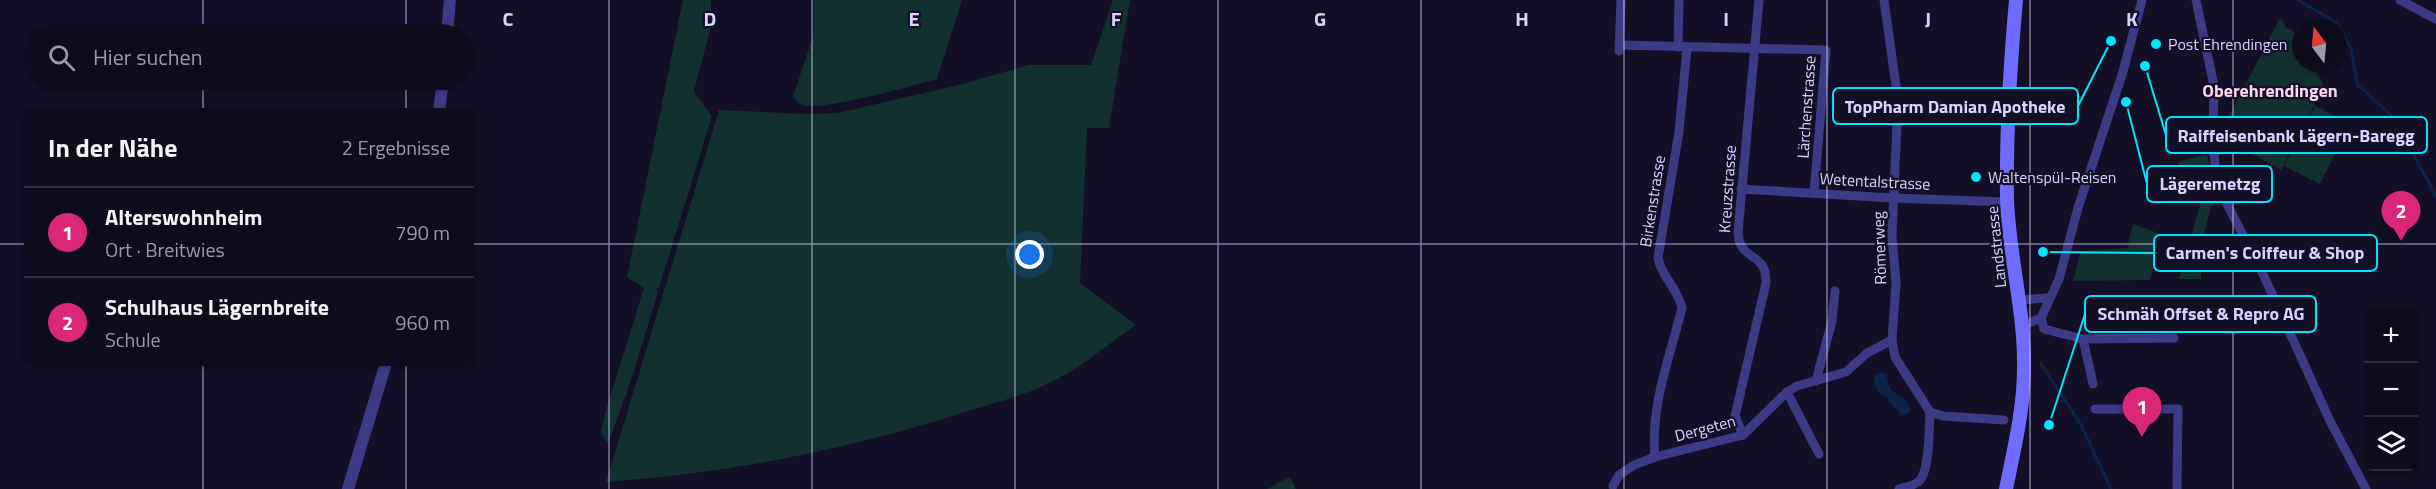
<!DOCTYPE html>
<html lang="de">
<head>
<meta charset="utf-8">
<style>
	:root { --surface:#0e0b1c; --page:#1c1929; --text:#f1f3f6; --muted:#9b9ba3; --line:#2e2b3b; --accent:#db2777 }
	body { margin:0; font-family:"Titillium Web",sans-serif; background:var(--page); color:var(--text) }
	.controls { position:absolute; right:18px; bottom:18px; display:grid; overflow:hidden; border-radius:9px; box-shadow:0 2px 4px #0004 }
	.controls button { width:54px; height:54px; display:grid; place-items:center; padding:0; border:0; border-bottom:2px solid var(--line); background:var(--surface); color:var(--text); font:30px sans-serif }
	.compass { position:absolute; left:2292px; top:18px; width:54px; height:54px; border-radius:50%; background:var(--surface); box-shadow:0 2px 4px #0004; rotate:344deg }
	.you { position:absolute; left:1030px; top:255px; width:21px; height:21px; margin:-15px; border:4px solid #fff; border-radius:50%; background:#1a73e8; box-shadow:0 0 0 9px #1a73e833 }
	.badge { display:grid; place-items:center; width:39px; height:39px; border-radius:50%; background:var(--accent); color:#fff; font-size:20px; font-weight:700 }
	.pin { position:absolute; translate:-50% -50px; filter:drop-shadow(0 2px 3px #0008) }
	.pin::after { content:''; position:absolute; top:32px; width:21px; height:18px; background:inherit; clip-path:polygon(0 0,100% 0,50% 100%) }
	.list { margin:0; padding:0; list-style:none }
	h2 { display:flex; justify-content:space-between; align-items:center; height:78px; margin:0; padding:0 24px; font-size:26px }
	h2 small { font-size:20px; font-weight:400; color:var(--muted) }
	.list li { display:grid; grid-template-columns:39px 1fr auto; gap:18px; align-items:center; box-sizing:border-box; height:90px; padding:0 24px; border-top:2px solid var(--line) }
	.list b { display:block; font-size:22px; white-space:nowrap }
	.list p { margin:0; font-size:20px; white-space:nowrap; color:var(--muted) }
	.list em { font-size:20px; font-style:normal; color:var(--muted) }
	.icon { flex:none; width:33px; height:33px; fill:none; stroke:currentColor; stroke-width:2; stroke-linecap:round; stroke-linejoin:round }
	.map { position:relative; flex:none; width:2436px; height:489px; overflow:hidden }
	.search { position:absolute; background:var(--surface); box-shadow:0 2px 4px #0004; left:24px; top:24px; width:450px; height:66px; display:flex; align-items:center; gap:15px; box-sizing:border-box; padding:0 21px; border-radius:33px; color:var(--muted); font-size:22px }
	.panel { position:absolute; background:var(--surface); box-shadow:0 2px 4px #0004; left:24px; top:108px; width:450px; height:258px; border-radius:9px }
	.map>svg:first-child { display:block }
</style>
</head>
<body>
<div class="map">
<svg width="2436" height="489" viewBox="0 0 2436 489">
	<rect width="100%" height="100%" fill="#130f26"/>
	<g fill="#12302f">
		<path d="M683,0h28v26l-17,65 18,25 -53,172 -3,1 2,3 -25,82 -25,70 -7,-12 5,-22 38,-122 -17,-11z"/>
		<path d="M813,0h149l-25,79c-26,7 -113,32 -134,26 -6,-2 -7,-5 -10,-9l20,-59z"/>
		<path d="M1113,0h17l-21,128h-22l-7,155 56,42c-30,20 -57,45 -91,60 -27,13 -57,19 -86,29 -118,37 -230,59 -353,68l113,-372 85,4 34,-1 125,-29 65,-19h63z"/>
		<path d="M2280,18l7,10 14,9v26h11l12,23 -43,84 -52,-29 6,-14 -9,-5z"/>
		<path d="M2315,106l44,21 -6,12 -8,-5 -25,50 -36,-18z"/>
		<path d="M2207,154l11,49 -7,3 -10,39v34h-22l22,-78 -16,-5 2,-6 -16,-6 7,-22z"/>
		<path d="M2133,224l31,11 -14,45 -77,1 8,-30 46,-3z"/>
		<path d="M1290,477l6,12h-29z"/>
	</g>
	<path fill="#0c2248" d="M1880,372l6,2 4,15 16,11 5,8 -3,6 -7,1 -12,-13 -2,-5c-10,-3 -13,-12 -13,-21z"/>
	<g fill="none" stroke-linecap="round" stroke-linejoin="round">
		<g stroke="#0c2248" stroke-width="3">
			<path d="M2298,0l39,23 14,25 6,36 36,33 43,79"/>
			<path d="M2041,364l40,61 30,64"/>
		</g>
		<g stroke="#3d3a85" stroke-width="9">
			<path d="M1884,0l14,100 -6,136 4,47 -4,57 3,17 35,55 13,4 61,4"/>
			<path d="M2196,0l18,86 -1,57 3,30 8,25 39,76 67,147 36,68"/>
			<path d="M2400,0l36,19"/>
			<path d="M1620,45l206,5 -12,143"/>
			<path d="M1678,47l1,-47"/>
			<path d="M1619,51l2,-51"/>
			<path d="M1741,189l152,9 114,4"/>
			<path d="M2018,300l30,-2"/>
			<path d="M2041,318l3,11 39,10 91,-1"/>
			<path d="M2022,326l19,-8 18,-39 19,-71 44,-133 20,-75"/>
			<path d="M2083,339l10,45"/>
			<path d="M1816,381l16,-60 3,-30"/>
			<path d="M1787,392l32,62"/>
			<path d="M2095,409h83l-1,80"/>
			<path d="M1743,435l-8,-19 31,-133c1,-33 -27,-20 -28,-51l21,-232"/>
			<path d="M1655,457c-5,-50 15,-101 27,-149 -5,-21 -20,-30 -24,-50l21,-126 8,-84"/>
			<path d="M1613,486l6,-11 15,-10 21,-8 88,-22 44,-43 10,-6 49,-14 21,-19 25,-13"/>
			<path d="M1899,489c6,-2 14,-3 19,-7 12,-8 11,-55 12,-70"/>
		</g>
		<g stroke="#3d3a85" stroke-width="12">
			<path d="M447,34l3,-34"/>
			<path d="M439,111l4,-31"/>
			<path d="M348,489l38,-126"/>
		</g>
		<path stroke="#6f6bff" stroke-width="14" d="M2006,489c8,-40 18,-80 18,-121 1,-56 -15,-112 -17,-168 -1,-67 3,-133 9,-200"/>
	</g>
	<path fill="none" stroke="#d9d4ff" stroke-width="1.5" stroke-opacity="0.55" d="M203,0v34M406,0v34M609,0v489M812,0v489M1015,0v489M1218,0v489M1421,0v489M1624,0v489M1827,0v489M2030,0v489M2233,0v489M203,80v31M406,80v31M0,244h27M471,244h1965M203,363v126M406,363v126"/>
	<g fill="#00e5ff" stroke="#130f26" stroke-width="2">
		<circle cx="2156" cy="44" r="6"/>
		<circle cx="1976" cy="177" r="6"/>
	</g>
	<g text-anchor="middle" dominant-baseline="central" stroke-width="4.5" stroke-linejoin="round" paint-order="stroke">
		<g font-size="16" fill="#d9d4ff" stroke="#130f26" text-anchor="start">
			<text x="2168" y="44">Post Ehrendingen</text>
			<text x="1988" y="177">Waltenspül-Reisen</text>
		</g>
		<g font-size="16" fill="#d9d4ff" stroke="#130f26">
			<text transform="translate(1806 107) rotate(-86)">Lärchenstrasse</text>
			<text transform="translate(1875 181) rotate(3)">Wetentalstrasse</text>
			<text transform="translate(1727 189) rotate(-86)">Kreuzstrasse</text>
			<text transform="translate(1652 201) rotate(-81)">Birkenstrasse</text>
			<text transform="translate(1996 247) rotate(-96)">Landstrasse</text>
			<text transform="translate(1879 248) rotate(-92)">Römerweg</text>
			<text transform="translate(1705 428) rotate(-15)">Dergeten</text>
		</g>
		<g font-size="18" font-weight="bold" fill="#ffd6f0" stroke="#130f26">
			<text x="2270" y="90">Oberehrendingen</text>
		</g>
	</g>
	<g font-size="20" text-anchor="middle" font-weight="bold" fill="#d9d4ff" stroke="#130f26" stroke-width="4.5" stroke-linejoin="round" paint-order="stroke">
		<text x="508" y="26">C</text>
		<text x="710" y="26">D</text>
		<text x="914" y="26">E</text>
		<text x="1116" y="26">F</text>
		<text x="1320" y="26">G</text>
		<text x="1522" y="26">H</text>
		<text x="1726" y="26">I</text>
		<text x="1928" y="26">J</text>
		<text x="2132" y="26">K</text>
	</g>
	<path fill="none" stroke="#00e5ff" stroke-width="2" d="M2111 41L2078 106M2145 66L2166 135M2126 102L2147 184M2043 252L2154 253M2049 425L2085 314"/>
	<g fill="#00e5ff" stroke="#130f26" stroke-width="2">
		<circle cx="2111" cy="41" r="6"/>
		<circle cx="2145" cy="66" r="6"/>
		<circle cx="2126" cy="102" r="6"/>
		<circle cx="2043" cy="252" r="6"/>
		<circle cx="2049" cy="425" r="6"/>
	</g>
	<g fill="#130f26" stroke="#00e5ff" stroke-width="2">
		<rect x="1833" y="88" width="245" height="36" rx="6"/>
		<rect x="2166" y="117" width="261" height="36" rx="6"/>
		<rect x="2147" y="166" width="125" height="36" rx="6"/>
		<rect x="2154" y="235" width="223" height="36" rx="6"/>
		<rect x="2085" y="296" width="231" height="36" rx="6"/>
	</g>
	<g font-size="18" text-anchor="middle" font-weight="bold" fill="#d9d4ff">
		<text x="1955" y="113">TopPharm Damian Apotheke</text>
		<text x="2296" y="142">Raiffeisenbank Lägern-Baregg</text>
		<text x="2210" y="190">Lägeremetzg</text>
		<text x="2265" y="259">Carmen's Coiffeur &amp; Shop</text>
		<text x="2201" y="320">Schmäh Offset &amp; Repro AG</text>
	</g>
</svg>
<div class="controls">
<button>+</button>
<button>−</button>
<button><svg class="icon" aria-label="layers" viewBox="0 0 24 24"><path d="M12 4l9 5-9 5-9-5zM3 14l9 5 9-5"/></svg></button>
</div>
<svg class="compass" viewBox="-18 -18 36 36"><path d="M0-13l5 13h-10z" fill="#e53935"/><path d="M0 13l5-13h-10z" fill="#9b9ba3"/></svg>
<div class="you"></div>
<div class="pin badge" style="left:2142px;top:437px">1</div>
<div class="pin badge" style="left:2401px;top:241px">2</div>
<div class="search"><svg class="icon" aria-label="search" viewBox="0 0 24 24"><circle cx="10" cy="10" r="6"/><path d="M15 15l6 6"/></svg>Hier suchen</div>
<section class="panel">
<h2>In der Nähe<small>2 Ergebnisse</small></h2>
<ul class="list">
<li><span class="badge">1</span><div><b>Alterswohnheim</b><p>Ort · Breitwies</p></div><em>790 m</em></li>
<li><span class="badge">2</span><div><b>Schulhaus Lägernbreite</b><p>Schule</p></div><em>960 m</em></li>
</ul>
</section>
</div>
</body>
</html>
